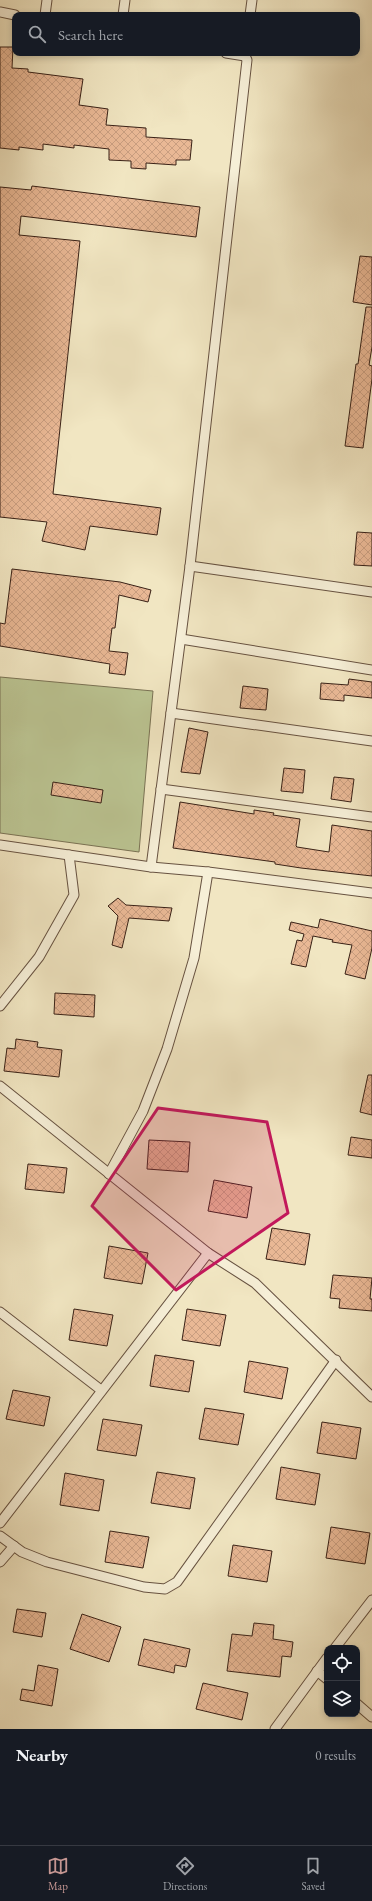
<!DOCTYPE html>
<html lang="en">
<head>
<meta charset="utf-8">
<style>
	:root { --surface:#171b24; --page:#20242c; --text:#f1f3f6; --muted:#9ea1a6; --line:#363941; --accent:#c59692 }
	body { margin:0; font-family:"EB Garamond",serif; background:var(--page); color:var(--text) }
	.controls { position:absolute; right:12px; bottom:12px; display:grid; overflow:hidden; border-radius:8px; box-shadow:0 2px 6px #0003 }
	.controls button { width:36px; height:36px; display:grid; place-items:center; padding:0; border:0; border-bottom:1px solid var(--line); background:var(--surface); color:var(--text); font:20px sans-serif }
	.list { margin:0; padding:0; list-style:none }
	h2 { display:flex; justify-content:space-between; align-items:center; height:52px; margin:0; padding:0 16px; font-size:17px }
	h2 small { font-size:13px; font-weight:400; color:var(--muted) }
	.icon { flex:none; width:22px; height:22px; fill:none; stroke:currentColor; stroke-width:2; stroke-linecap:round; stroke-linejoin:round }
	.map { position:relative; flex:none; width:372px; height:1729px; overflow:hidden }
	.search { position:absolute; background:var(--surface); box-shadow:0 2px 6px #0003; left:12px; right:12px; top:12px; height:44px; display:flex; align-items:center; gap:10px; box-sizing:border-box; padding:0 14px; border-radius:8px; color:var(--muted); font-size:15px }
	.sheet { height:116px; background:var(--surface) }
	nav { display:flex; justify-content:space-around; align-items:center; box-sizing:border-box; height:56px; border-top:1px solid var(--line); background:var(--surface); font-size:11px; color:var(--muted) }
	nav a { display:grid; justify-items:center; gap:2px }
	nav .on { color:var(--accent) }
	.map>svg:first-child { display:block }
</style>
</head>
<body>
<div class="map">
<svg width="372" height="1729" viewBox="0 0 372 1729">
	<defs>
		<pattern id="building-cross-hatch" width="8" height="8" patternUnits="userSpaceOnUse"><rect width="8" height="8" fill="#e9b895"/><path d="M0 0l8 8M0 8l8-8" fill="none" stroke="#c99e80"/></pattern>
	</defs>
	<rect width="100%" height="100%" fill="#f1e6c2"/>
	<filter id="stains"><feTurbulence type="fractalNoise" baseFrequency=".005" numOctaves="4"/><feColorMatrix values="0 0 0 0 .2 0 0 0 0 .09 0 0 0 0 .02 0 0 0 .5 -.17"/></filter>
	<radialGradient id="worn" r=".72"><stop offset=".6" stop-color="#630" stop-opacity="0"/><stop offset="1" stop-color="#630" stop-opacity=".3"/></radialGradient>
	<path fill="#bbc492" stroke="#7a7254" d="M0,677l153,14 -14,161 -139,-19z"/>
	<g fill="url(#building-cross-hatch)" stroke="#392116">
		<path d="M0,47h13l-1,21 16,1v3l55,7 -4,26 29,4 -2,16 40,3v9l46,3 -2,20h-14v5l-30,-2v6l-15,-1v-7l-22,-1v-11l-35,-4v3l-31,-4v6l-24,-3v3l-19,-2z"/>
		<path d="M32,186l168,21 -4,30 -175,-21 -2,19 61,6 -27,253 108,14 -4,27 -67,-9 -5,24 -43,-9 5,-19 -47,-5v-330l31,3z"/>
		<path d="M360,256l12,1v48l-19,-3z"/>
		<path d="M366,307h6v40l-3,18 3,1v13l-9,69 -18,-2 11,-82h2z"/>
		<path d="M357,532l15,1v33l-18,-1z"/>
		<path d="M12,569l108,13 31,8 -3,12 -29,-7 -4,33h-3l-3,23 19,2 -3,22 -16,-2 1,-9 -110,-18v-23l5,1z"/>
		<path d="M349,679l23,3v16l-28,-3v6l-24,-2 1,-16 27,2z"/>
		<path d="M243,686l25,3 -2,21 -26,-2z"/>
		<path d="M189,728l19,4 -8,42 -19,-2z"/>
		<path d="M284,768l21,2 -2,23 -22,-2z"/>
		<path d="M334,777l20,2 -3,23 -20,-3z"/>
		<path d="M53,782l50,8 -2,13 -50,-8z"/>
		<path d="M180,802l74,12v-4l20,3 -1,2 27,4 -4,27 1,1 32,5 3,-27 40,6v45l-71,-8 -26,-4v-2l-102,-14z"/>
		<path d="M118,898l8,7 46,3 -3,13 -40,-3 -7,30 -10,-3 6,-29 -10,-10z"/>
		<path d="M320,919l52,12v17l-7,31 -20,-5 7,-29 -20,-3 1,-2 -20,-4 -7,31 -15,-3 6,-24 5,1 2,-7 -15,-4 2,-8 27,6z"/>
		<path d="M55,993l40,2 -1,22 -40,-3z"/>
		<path d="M16,1039l22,3 -1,5 25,3 -3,27 -55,-6 3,-23 8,1z"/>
		<path d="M368,1075h4v40l-12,-3z"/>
		<path d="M351,1137l21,3v18l-24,-3z"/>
		<path d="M149,1140l41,2 -2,30 -41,-3z"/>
		<path d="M28,1164l39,4 -3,25 -39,-4z"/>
		<path d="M214,1180l38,7 -5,31 -39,-7z"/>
		<path d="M272,1228l38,6 -5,31 -39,-6z"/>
		<path d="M109,1246l39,7 -6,31 -38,-6z"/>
		<path d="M333,1275l39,3 -2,21h2v12l-33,-3 1,-9 -10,-1z"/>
		<path d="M74,1309l39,6 -6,31 -38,-6z"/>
		<path d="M187,1309l39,6 -6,31 -38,-6z"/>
		<path d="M155,1355l39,6 -5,31 -39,-6z"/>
		<path d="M249,1361l39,7 -6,31 -38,-7z"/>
		<path d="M13,1390l37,7 -6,29 -38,-7z"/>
		<path d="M205,1408l39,6 -6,31 -39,-6z"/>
		<path d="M103,1419l39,6 -6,31 -39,-6z"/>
		<path d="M322,1422l39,6 -5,31 -39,-6z"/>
		<path d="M281,1467l39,7 -5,31 -39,-6z"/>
		<path d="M157,1472l38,6 -5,31 -39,-6z"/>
		<path d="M65,1473l39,7 -5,31 -39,-6z"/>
		<path d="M331,1527l39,6 -5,31 -39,-6z"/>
		<path d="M110,1531l39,6 -6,31 -38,-6z"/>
		<path d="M233,1545l39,6 -5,31 -39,-6z"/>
		<path d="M17,1609l29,4 -4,24 -29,-5z"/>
		<path d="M82,1614l39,13 -12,35 -39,-13z"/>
		<path d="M254,1623l20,2 -1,14 20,3 -2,15 -9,-1 -2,21 -53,-6 5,-37 20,2z"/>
		<path d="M144,1639l46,10 -4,18 -11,-2 -1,8 -36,-8z"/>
		<path d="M38,1665l20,4 -6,37 -32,-6 2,-11 12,2z"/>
		<path d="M203,1683l45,10 -6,27 -46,-11z"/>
	</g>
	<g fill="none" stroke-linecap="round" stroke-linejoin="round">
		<g stroke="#675241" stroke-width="11">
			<g id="minor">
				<path d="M0,12l15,3"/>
				<path d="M45,15l2,-15"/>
				<path d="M123,15l2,-15"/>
				<path d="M250,15l2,-15"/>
				<path d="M226,53l19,3"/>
				<path d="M190,566l182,26"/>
				<path d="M181,639l191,31"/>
				<path d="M171,713l201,28"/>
				<path d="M161,789l211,28"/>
				<path d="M0,845l151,22 57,5 164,21"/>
				<path d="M151,867l39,-301 57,-506 -2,-4v-3"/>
				<path d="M0,1006l39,-49 35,-62 -5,-40"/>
				<path d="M0,1086l208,167 47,30 117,114"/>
				<path d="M109,1174l34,-63 24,-62 27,-91 14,-86"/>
				<path d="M0,1312l101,78"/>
				<path d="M0,1523l208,-270"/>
				<path d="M0,1536l22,16 25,10 97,25 21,2 12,-7 159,-222"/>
				<path d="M0,1562l14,-16"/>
				<path d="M335,1648l37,-48"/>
				<path d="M317,1671l10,8"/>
				<path d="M357,1704l15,13"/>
				<path d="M275,1729l52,-71"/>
			</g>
		</g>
		<use href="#minor" stroke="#f6efd7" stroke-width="9"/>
	</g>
	<path fill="#c2185b" fill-opacity="0.2" stroke="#c2185b" stroke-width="3" stroke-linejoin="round" d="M158,1108l109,14 21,91 -112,77 -84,-84z"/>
	<rect width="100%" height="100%" filter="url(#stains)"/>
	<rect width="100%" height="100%" fill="url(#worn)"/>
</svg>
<div class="controls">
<button><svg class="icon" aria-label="locate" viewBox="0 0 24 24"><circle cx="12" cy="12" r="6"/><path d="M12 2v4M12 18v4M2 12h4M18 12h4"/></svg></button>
<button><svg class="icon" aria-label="layers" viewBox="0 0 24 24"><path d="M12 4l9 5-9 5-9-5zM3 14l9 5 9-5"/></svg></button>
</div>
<div class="search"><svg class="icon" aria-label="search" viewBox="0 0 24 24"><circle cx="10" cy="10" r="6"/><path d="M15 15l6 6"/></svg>Search here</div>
</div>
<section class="sheet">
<h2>Nearby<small>0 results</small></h2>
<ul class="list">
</ul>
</section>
<nav>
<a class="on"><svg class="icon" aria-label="map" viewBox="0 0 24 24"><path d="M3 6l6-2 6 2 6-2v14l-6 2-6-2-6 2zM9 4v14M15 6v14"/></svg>Map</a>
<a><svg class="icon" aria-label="directions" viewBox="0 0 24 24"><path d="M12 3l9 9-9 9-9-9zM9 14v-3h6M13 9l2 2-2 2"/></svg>Directions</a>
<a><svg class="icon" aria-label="saved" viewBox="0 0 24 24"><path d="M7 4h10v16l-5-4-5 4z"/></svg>Saved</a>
</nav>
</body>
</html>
